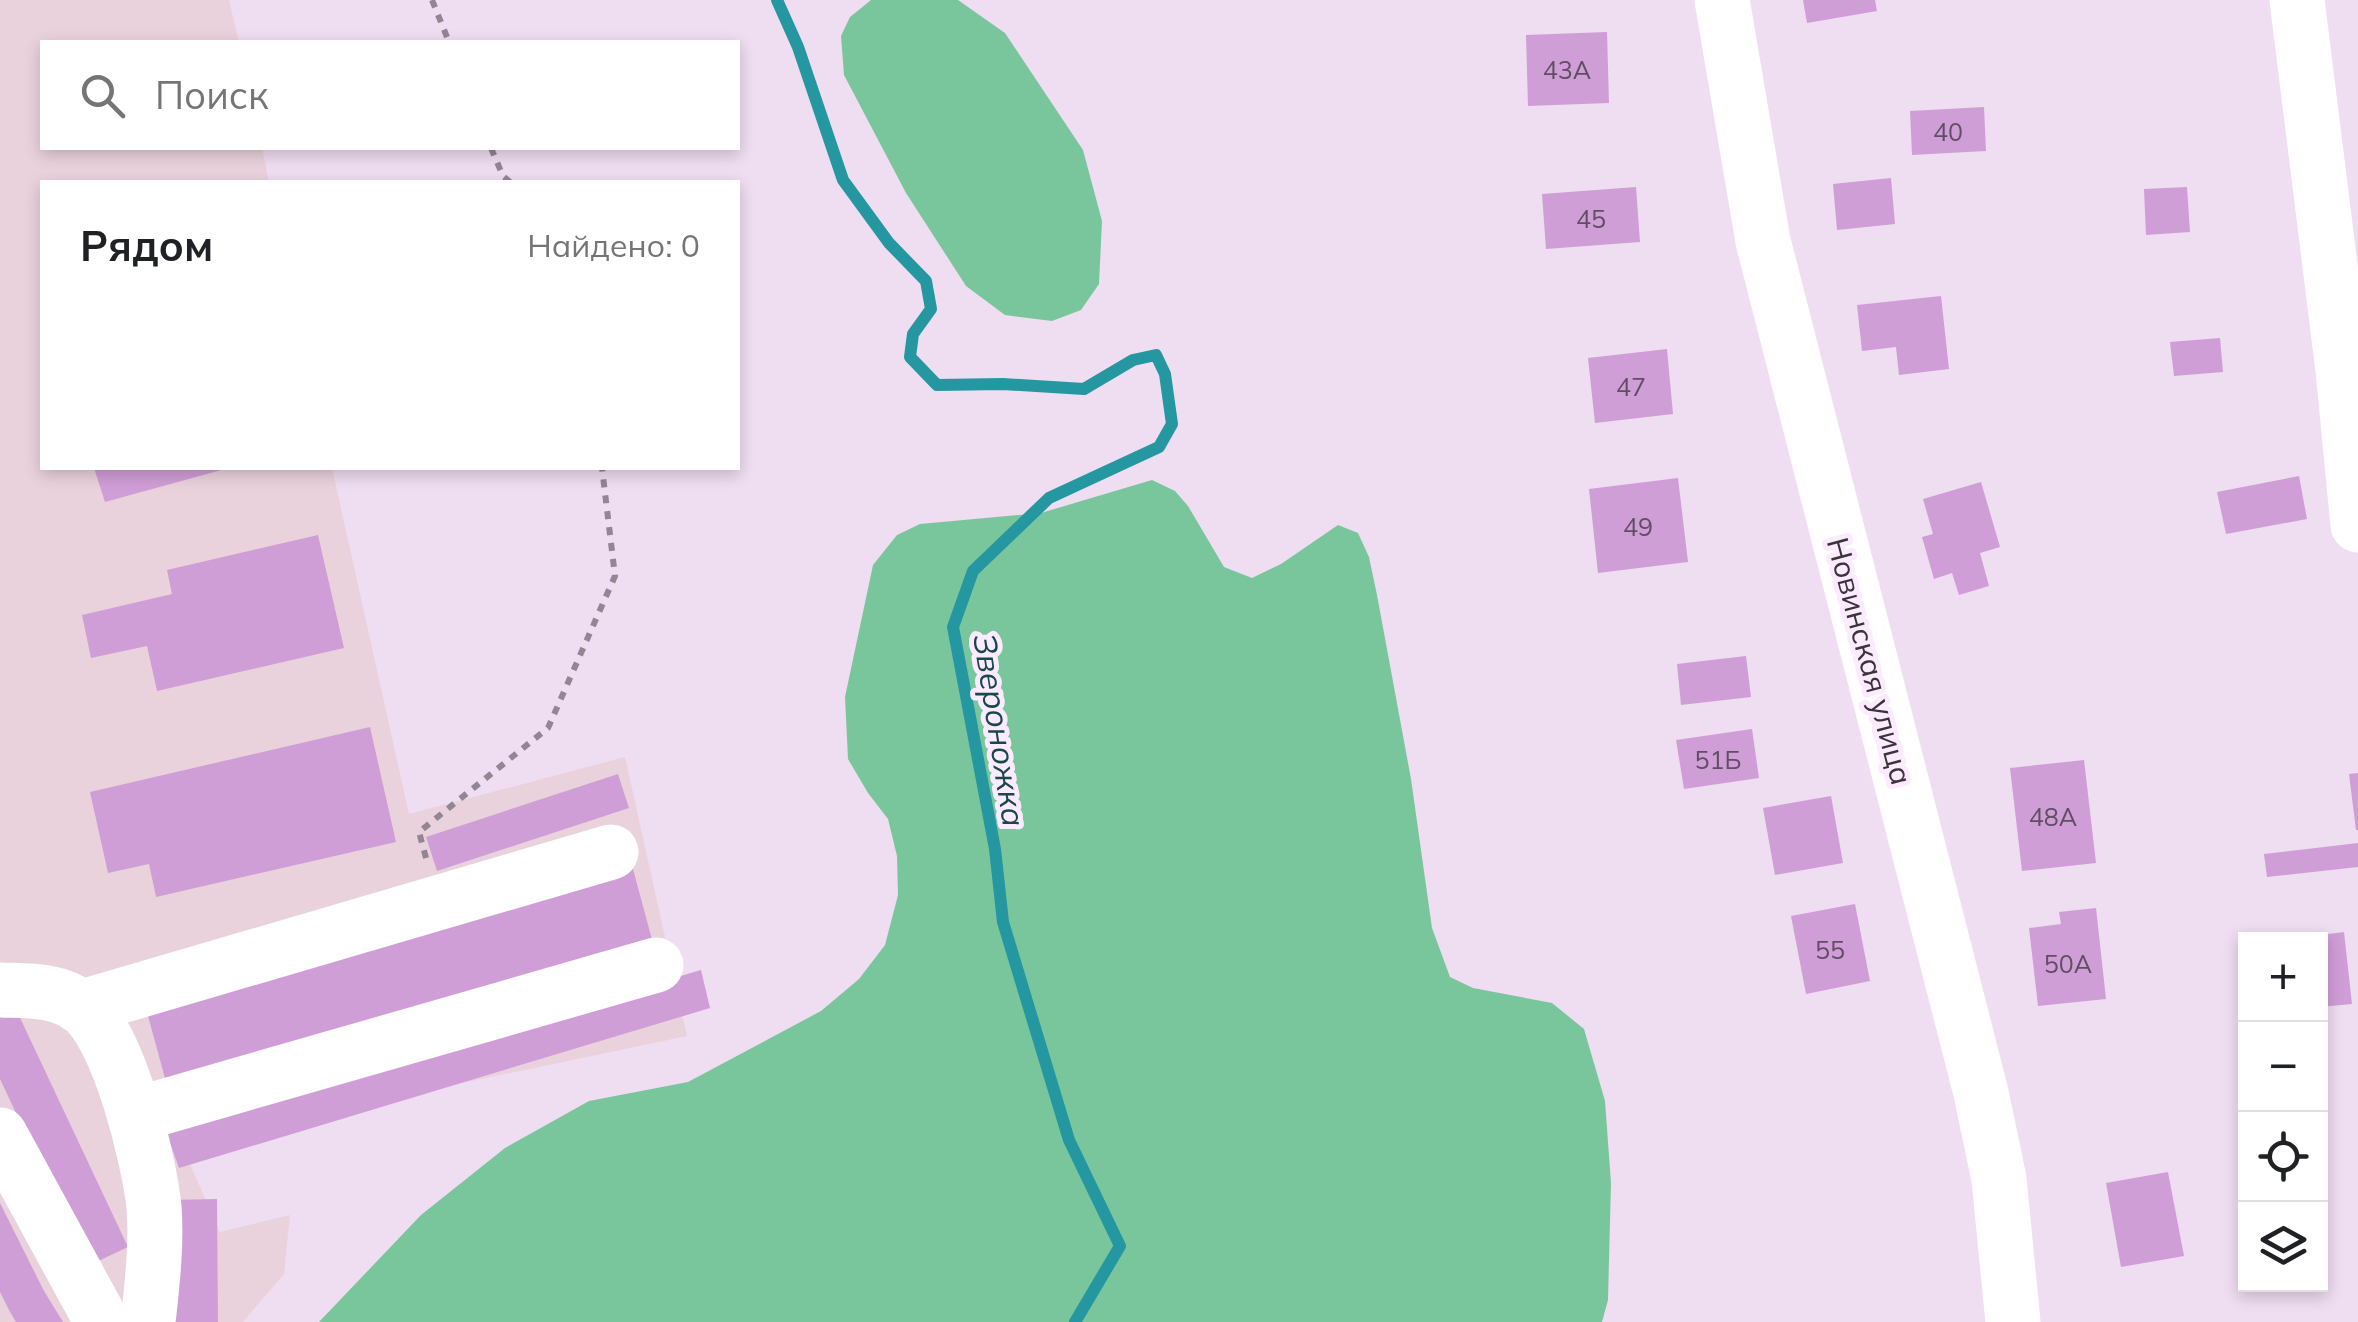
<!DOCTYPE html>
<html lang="ru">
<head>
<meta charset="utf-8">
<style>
	:root { --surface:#fff; --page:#f2f2f2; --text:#202124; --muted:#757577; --line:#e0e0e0 }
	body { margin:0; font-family:Mulish,sans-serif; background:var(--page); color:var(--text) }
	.controls { position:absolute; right:30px; bottom:30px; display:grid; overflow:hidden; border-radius:0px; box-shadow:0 5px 15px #0003 }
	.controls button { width:90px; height:90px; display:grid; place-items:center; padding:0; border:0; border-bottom:2px solid var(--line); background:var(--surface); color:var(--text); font:50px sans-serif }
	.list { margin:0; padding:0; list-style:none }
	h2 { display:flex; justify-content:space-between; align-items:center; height:130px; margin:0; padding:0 40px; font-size:42px }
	h2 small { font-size:32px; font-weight:400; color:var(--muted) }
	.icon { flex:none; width:55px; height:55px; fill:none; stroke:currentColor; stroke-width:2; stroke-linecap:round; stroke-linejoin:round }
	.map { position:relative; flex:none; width:2358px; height:1322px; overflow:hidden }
	.search { position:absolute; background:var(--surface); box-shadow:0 5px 15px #0003; left:40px; top:40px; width:700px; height:110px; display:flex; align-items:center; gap:25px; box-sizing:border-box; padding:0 35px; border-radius:0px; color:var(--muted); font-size:38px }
	.panel { position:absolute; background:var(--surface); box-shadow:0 5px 15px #0003; left:40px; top:180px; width:700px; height:290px; border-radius:0px }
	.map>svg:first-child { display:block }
</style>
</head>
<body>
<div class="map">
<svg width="2358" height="1322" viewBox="0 0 2358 1322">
	<rect width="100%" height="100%" fill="#efddf1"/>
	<path fill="#ead2dd" d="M0,0h229l10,42h-197v106h220l7,34h-227v286h290l77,346 216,-57 62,279 -507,106 40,90 70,-17 -6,59 -41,48h-243z"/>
	<g fill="#7ac69c">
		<path d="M871,0h87l47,33 78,117 19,71 -3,63 -18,26 -29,11 -47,-6 -39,-29 -60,-93 -62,-118 -3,-39 9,-19z"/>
		<path d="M1152,480l23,11 13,15 36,61 28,11 29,-14 57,-39 20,8 11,24 8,38 34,184 21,149 18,49 23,11 79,15 32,26 21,72 6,82 -3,117 -6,22h-1283l102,-107 84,-67 84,-47 99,-19 133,-71 38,-32 26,-34 13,-50 -1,-39 -9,-37 -20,-26 -20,-34 -3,-62 28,-132 24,-30 23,-11 121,-11z"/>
	</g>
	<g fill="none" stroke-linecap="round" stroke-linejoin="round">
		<path stroke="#2597a0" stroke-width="12" d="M777,0l21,47 45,133 46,63 37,38 5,28 -18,25 -3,23 27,28 66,-1 81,5 49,-29 23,-5 9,19 7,50 -13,23 -110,51 -76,73 -20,56 42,222 8,73 66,218 51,106 -45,76"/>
	</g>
	<g fill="#d09ed7">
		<path d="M1803,0h72l2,11 -70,12z"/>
		<path d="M1607,32l2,71 -81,3 -2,-71z"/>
		<path d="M1984,107l2,44 -74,4 -2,-44z"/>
		<path d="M1891,178l4,46 -58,6 -4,-46z"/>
		<path d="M1636,187l4,55 -94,7 -4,-55z"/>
		<path d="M2187,187l3,45 -44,3 -2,-46z"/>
		<path d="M1941,296l8,73 -50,6 -3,-28 -34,4 -5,-46z"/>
		<path d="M2220,338l3,34 -49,4 -4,-34z"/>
		<path d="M1667,349l6,65 -78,9 -7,-65z"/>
		<path d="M94,468h131v1l-120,33z"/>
		<path d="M2299,476l8,43 -81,15 -9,-42z"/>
		<path d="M1678,478l10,84 -90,11 -9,-84z"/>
		<path d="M1981,482l19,65 -20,6 9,33 -30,9 -7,-22 -18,6 -12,-42 11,-3 -10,-35z"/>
		<path d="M318,535l26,113 -187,43 -10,-45 -56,12 -9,-43 90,-21 -5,-24z"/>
		<path d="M1746,656l5,41 -70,8 -4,-41z"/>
		<path d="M370,727l26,115 -240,55 -7,-33 -41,9 -18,-81z"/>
		<path d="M1752,729l7,49 -75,11 -8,-49z"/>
		<path d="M2084,760l12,103 -74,8 -12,-103z"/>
		<path d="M2358,773v57h-2l-7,-56z"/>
		<path d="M618,774l11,34 -192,63 -11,-34z"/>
		<path d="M1831,796l12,67 -68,12 -12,-67z"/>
		<path d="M2358,843v24l-91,10 -3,-23z"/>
		<path d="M633,869l21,78 -488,135 -21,-77z"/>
		<path d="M1855,904l15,77 -64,13 -15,-78z"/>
		<path d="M2096,908l10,91 -68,7 -9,-78 32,-4 -2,-12z"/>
		<path d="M2344,932l8,72 -32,3v-68l-15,-2z"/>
		<path d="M701,970l9,38 -531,160 -14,-40z"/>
		<path d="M14,1005l114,242 -40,19 -88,-187v-68z"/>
		<path d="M2168,1172l16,84 -63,11 -15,-84z"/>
		<path d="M217,1199l1,123h-49l-1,-122z"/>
		<path d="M0,1203l44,88 19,31h-47l-7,-12 -9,-18z"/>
	</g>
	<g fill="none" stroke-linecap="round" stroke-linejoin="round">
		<g stroke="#928693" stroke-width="6" stroke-dasharray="8 8" stroke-linecap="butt">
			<path d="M432,0l17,42"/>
			<path d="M491,148l12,28 7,6"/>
			<path d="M426,858l-7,-26 129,-104 67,-152 -13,-108"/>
		</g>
		<g stroke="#fff" stroke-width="55">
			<path d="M1722,0l41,241 218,852 18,86 14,143"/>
			<path d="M2297,0l46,370 15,155"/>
			<path d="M0,990c29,1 57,-1 81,17 38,27 68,153 73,200 3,36 -2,79 -6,115"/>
			<path d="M83,1007l528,-155"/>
			<path d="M135,1115l521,-150"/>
			<path d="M0,1135l102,187"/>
		</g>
	</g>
	<g text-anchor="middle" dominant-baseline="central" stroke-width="10" stroke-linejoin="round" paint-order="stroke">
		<g font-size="25" fill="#604e62">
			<text x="1567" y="69">43А</text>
			<text x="1948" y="131">40</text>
			<text x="1591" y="218">45</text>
			<text x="1631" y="386">47</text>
			<text x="1638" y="526">49</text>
			<text x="1718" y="759">51Б</text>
			<text x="2053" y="816">48А</text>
			<text x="1830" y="949">55</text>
			<text x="2068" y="963">50А</text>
		</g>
		<g font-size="30" fill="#3a333b" stroke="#fceafe">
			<text transform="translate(1870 661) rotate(75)">Новинская улица</text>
		</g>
		<g font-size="32" font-style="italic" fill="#18484b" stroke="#fceafe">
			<text transform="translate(1000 730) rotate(81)">Звероножка</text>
		</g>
	</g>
</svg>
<div class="controls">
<button>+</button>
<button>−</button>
<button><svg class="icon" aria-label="locate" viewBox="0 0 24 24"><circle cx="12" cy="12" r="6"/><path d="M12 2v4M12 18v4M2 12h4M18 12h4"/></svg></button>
<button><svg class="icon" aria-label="layers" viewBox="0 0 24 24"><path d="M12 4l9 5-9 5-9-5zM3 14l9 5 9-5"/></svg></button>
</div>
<div class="search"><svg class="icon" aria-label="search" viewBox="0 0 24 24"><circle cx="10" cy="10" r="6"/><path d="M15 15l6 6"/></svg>Поиск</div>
<section class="panel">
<h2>Рядом<small>Найдено: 0</small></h2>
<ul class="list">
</ul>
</section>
</div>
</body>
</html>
